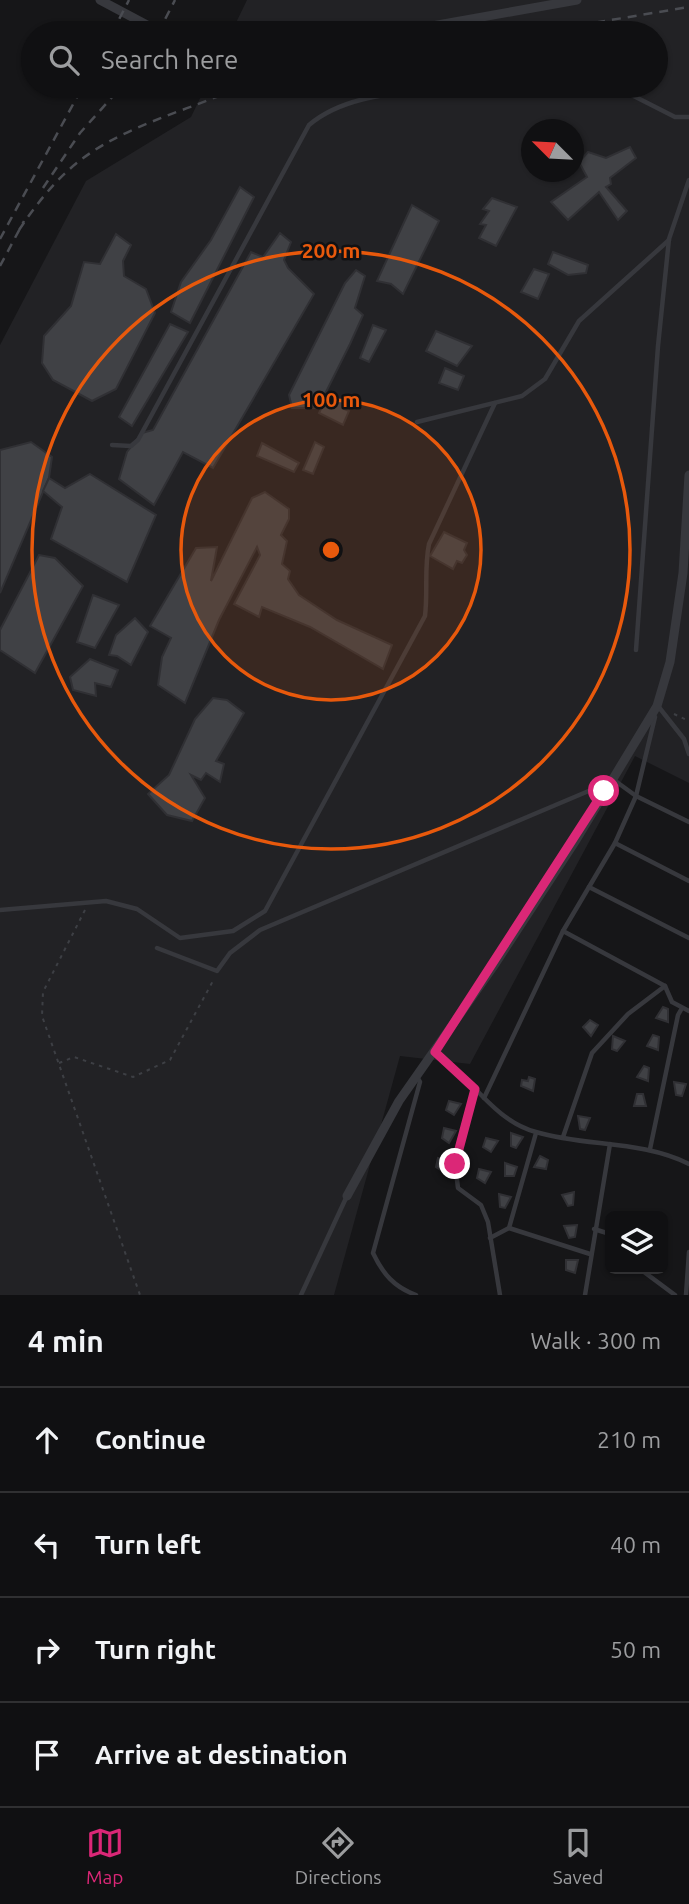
<!DOCTYPE html>
<html lang="en">
<head>
<meta charset="utf-8">
<style>
	:root { --surface:#101012; --page:#19191b; --text:#f1f3f6; --muted:#9c9d9f; --line:#303032; --accent:#db2777 }
	body { margin:0; font-family:Ubuntu,sans-serif; background:var(--page); color:var(--text) }
	.controls { position:absolute; right:21px; bottom:21px; display:grid; overflow:hidden; border-radius:10px; box-shadow:0 2px 5px #0004 }
	.controls button { width:63px; height:63px; display:grid; place-items:center; padding:0; border:0; border-bottom:2px solid var(--line); background:var(--surface); color:var(--text); font:35px sans-serif }
	.compass { position:absolute; left:521px; top:119px; width:63px; height:63px; border-radius:50%; background:var(--surface); box-shadow:0 2px 5px #0004; rotate:294deg }
	.stop { position:absolute; width:21px; height:21px; margin:-16px; border:5px solid #db2777; border-radius:50%; background:#fff }
	.stop.end { background:#db2777; border-color:#fff; box-shadow:0 2px 7px #0008 }
	.list { margin:0; padding:0; list-style:none }
	h2 { display:flex; justify-content:space-between; align-items:center; height:91px; margin:0; padding:0 28px; font-size:30px }
	h2 small { font-size:23px; font-weight:400; color:var(--muted) }
	.list li { display:grid; grid-template-columns:46px 1fr auto; gap:21px; align-items:center; box-sizing:border-box; height:105px; padding:0 28px; border-top:2px solid var(--line) }
	.list b { display:block; font-size:26px; white-space:nowrap }
	.list em { font-size:23px; font-style:normal; color:var(--muted) }
	.icon { flex:none; width:38px; height:38px; fill:none; stroke:currentColor; stroke-width:2; stroke-linecap:round; stroke-linejoin:round }
	.map { position:relative; flex:none; width:689px; height:1295px; overflow:hidden }
	.search { position:absolute; background:var(--surface); box-shadow:0 2px 5px #0004; left:21px; right:21px; top:21px; height:77px; display:flex; align-items:center; gap:18px; box-sizing:border-box; padding:0 24px; border-radius:38px; color:var(--muted); font-size:26px }
	.sheet { height:511px; background:var(--surface) }
	nav { display:flex; justify-content:space-around; align-items:center; box-sizing:border-box; height:98px; border-top:2px solid var(--line); background:var(--surface); font-size:19px; color:var(--muted) }
	nav a { display:grid; justify-items:center; gap:4px }
	nav .on { color:var(--accent) }
	.map>svg:first-child { display:block }
</style>
</head>
<body>
<div class="map">
<svg width="689" height="1295" viewBox="0 0 689 1295">
	<rect width="100%" height="100%" fill="#161618"/>
	<path fill="#222225" fill-rule="evenodd" d="M247,0h442v783l-54,-27 -165,308 -70,-8 -66,239h-334v-950l86,-164 105,-64 15,-31h450v-53h-425zM532,130h42v42h-42z"/>
	<g fill="#404145" stroke="#303034" stroke-width="2">
		<path d="M630,147l6,11 -26,20 1,6 -5,3 21,24 -9,9 -19,-28 -31,28 -17,-18 36,-25 -8,-15 9,-10 18,6z"/>
		<path d="M240,187l14,10 -64,126 -19,-11 10,-30 30,-42z"/>
		<path d="M492,198l25,9 -21,39 -17,-8 7,-13 -6,-1 9,-13 -6,-2z"/>
		<path d="M412,205l27,16 -36,73 -12,-10 -14,-3z"/>
		<path d="M280,233l11,9 -7,18 4,8 26,26 -101,174 -30,-16 -29,53 -35,-26 8,-27 15,-19 11,-3 98,-178 12,5z"/>
		<path d="M116,234l15,11 -8,16 1,15 22,13 9,24 -39,76 -24,12 -39,-21 -11,-17 2,-27 27,-30 13,-44 16,2z"/>
		<path d="M553,252l35,13 -2,8 -18,2 -20,-11z"/>
		<path d="M534,269l15,5 -11,25 -17,-7z"/>
		<path d="M356,270l9,6 -10,32 8,7 -13,29 -32,64h-26l-3,-13 56,-112z"/>
		<path d="M170,324l18,8 -56,94 -13,-9z"/>
		<path d="M373,325l13,5 -17,32 -9,-4z"/>
		<path d="M436,331l36,15 -15,20 -31,-15z"/>
		<path d="M445,368l19,8 -6,14 -19,-7z"/>
		<path d="M327,396l19,5 -2,8 5,2 -6,14 -24,-12z"/>
		<path d="M31,442l21,15 -3,21 -49,115v-143z"/>
		<path d="M315,442l9,5 -11,27 -10,-4z"/>
		<path d="M262,443l37,20 -5,9 -37,-16z"/>
		<path d="M90,474l66,41 -29,67 -76,-43 11,-32 -19,-16 6,-13 16,10z"/>
		<path d="M265,492l24,17v10l-8,16 6,6 -5,23 8,7 -2,8 11,16 38,25 55,25 -9,24 -73,-42 -48,-20 -3,10 -25,-13 26,-49 -3,-8 -38,73 -34,83 -27,-18 4,-28 9,-19 -21,-12 46,-78 21,-1 -6,34 41,-83z"/>
		<path d="M444,532l23,11 -3,7 3,5 -5,8 -5,-2 -4,8 -23,-13z"/>
		<path d="M39,555l16,3 28,28 -48,87 -35,-23v-20z"/>
		<path d="M93,595l26,10 -24,43 -18,-6z"/>
		<path d="M135,618l13,14 -17,33 -14,-9 -8,-1 7,-20z"/>
		<path d="M90,659l28,11 -7,17 -16,-4 1,13 -23,-6 -3,-13z"/>
		<path d="M213,698l14,2 17,13 -28,48 8,3 -4,18 -14,-9 -5,7 -10,-5 14,23 -13,23 -25,-6 -19,-21 21,-19 26,-56z"/>
		<path d="M663,1007l5,2v13l-12,-4z"/>
		<path d="M590,1020l8,5 -7,11 -8,-9z"/>
		<path d="M653,1035l6,2 -1,13 -11,-4z"/>
		<path d="M613,1036l12,5 -8,10 -5,-2z"/>
		<path d="M644,1066l5,2 -1,13 -11,-4z"/>
		<path d="M529,1077l6,2 -2,12 -12,-5 1,-6 6,1z"/>
		<path d="M674,1082l12,2 -4,12 -6,-1z"/>
		<path d="M637,1094h6l3,12h-12z"/>
		<path d="M449,1101l12,3 -7,11 -8,-5z"/>
		<path d="M578,1116l12,2 -5,12 -5,-1z"/>
		<path d="M444,1128l12,3 -7,12 -7,-5z"/>
		<path d="M511,1133l12,4 -7,11 -5,-2z"/>
		<path d="M486,1138l12,3 -7,11 -8,-5z"/>
		<path d="M540,1156l8,4 -2,9 -12,-2z"/>
		<path d="M438,1158l12,3 -6,11 -8,-5z"/>
		<path d="M505,1163l12,4 -3,9h-9z"/>
		<path d="M479,1169l12,3 -6,11 -8,-5z"/>
		<path d="M574,1192l-1,13 -5,1 -6,-11z"/>
		<path d="M499,1194l12,3 -6,11 -5,-1z"/>
		<path d="M577,1225l-2,12 -6,1 -5,-12z"/>
		<path d="M566,1260h12l-3,13 -9,-3z"/>
	</g>
	<g fill="none" stroke-linecap="round" stroke-linejoin="round">
		<g stroke="#3d3f44" stroke-width="2" stroke-dasharray="3.5 5" stroke-linecap="butt">
			<path d="M674,714l15,7"/>
			<path d="M85,910l-42,82 -1,24 98,279"/>
			<path d="M59,1063l15,-6 59,20 37,-17 44,-81"/>
		</g>
		<g stroke="#37383d" stroke-width="4.5">
			<path d="M614,86l61,31h14"/>
			<path d="M417,422l105,-26 23,-17 34,-58 90,-81"/>
			<path d="M112,445l19,1 7,-6 171,-315c37,-32 97,-32 143,-39"/>
			<path d="M636,650l22,-304 11,-107 20,-59"/>
			<path d="M658,706l26,33 5,15"/>
			<path d="M614,780l22,16 53,26"/>
			<path d="M615,843l74,38"/>
			<path d="M589,887l100,51"/>
			<path d="M0,910l106,-9 31,8 43,29 53,-7 32,-20 160,-295c3,-25 -1,-48 4,-72l66,-141"/>
			<path d="M563,931l102,55 7,16 17,9"/>
			<path d="M157,948l60,23 13,-18 30,-23 331,-140 14,1"/>
			<path d="M435,1052c36,24 57,68 101,80 50,15 105,8 153,32"/>
			<path d="M475,1090l-20,74 3,24 23,17 7,17 12,73"/>
			<path d="M484,1098l79,-167 52,-88 21,-47 19,-79"/>
			<path d="M563,1137l29,-84 36,-39 37,-28"/>
			<path d="M650,1149l28,-134 4,-7"/>
			<path d="M509,1228l27,-95"/>
			<path d="M594,1229l16,5"/>
			<path d="M490,1238l19,-10 81,26"/>
			<path d="M640,1269l35,26"/>
			<path d="M301,1295l45,-97"/>
			<path d="M416,1295c-22,-8 -33,-21 -43,-42l47,-171 -3,-5"/>
			<path d="M585,1295l25,-151"/>
			<path d="M686,1295l3,-43"/>
		</g>
		<g stroke="#37383d" stroke-width="9">
			<path d="M100,0l62,33"/>
			<path d="M393,33l184,-33"/>
			<path d="M347,1196l52,-95 94,-134 83,-127 81,-134 13,-44 13,-89 6,-98"/>
		</g>
		<g stroke="#4a4c52" stroke-width="2.5" stroke-dasharray="9 7" stroke-linecap="butt">
			<path d="M112,33l17,-33"/>
			<path d="M158,33l17,-33"/>
			<path d="M533,33l156,-26"/>
			<path d="M43,188l37,-55 42,-47"/>
			<path d="M19,230c48,-72 82,-89 160,-119 24,-8 47,-19 71,-25"/>
			<path d="M0,239l83,-153"/>
			<path d="M0,266l24,-45"/>
		</g>
	</g>
	<g fill="none" stroke-linecap="round" stroke-linejoin="round">
		<path stroke="#db2777" stroke-width="9" d="M455,1164l20,-75 -40,-37 169,-261"/>
	</g>
	<circle cx="331" cy="550" r="150" fill="#e8590c" fill-opacity=".12"/>
	<g fill="none" stroke="#e8590c" stroke-width="3.5">
		<circle cx="331" cy="550" r="150"/>
		<circle cx="331" cy="550" r="299"/>
	</g>
	<circle cx="331" cy="550" r="10" fill="#e8590c" stroke="#111113" stroke-width="3.5"/>
	<g font-size="21" text-anchor="middle" font-weight="bold" fill="#e8590c" stroke="#111113" stroke-width="5" stroke-linejoin="round" paint-order="stroke">
		<text x="331" y="258">200 m</text>
		<text x="331" y="407">100 m</text>
	</g>
</svg>
<div class="controls">
<button><svg class="icon" aria-label="layers" viewBox="0 0 24 24"><path d="M12 4l9 5-9 5-9-5zM3 14l9 5 9-5"/></svg></button>
</div>
<svg class="compass" viewBox="-18 -18 36 36"><path d="M0-13l5 13h-10z" fill="#e53935"/><path d="M0 13l5-13h-10z" fill="#9c9d9f"/></svg>
<div class="stop" style="left:604px;top:791px"></div>
<div class="stop end" style="left:455px;top:1164px"></div>
<div class="search"><svg class="icon" aria-label="search" viewBox="0 0 24 24"><circle cx="10" cy="10" r="6"/><path d="M15 15l6 6"/></svg>Search here</div>
</div>
<section class="sheet">
<h2>4 min<small>Walk · 300 m</small></h2>
<ul class="list">
<li><svg class="icon" aria-label="ahead" viewBox="0 0 24 24"><path d="M12 20V5M6 11l6-6 6 6"/></svg><div><b>Continue</b></div><em>210 m</em></li>
<li><svg class="icon" aria-label="left" viewBox="0 0 24 24"><path d="M17 20v-9H6M10 6l-5 5 5 5"/></svg><div><b>Turn left</b></div><em>40 m</em></li>
<li><svg class="icon" aria-label="right" viewBox="0 0 24 24"><path d="M7 20v-9h11M14 6l5 5-5 5"/></svg><div><b>Turn right</b></div><em>50 m</em></li>
<li><svg class="icon" aria-label="arrive" viewBox="0 0 24 24"><path d="M6 21V4h12l-3 4 3 4H6"/></svg><div><b>Arrive at destination</b></div></li>
</ul>
</section>
<nav>
<a class="on"><svg class="icon" aria-label="map" viewBox="0 0 24 24"><path d="M3 6l6-2 6 2 6-2v14l-6 2-6-2-6 2zM9 4v14M15 6v14"/></svg>Map</a>
<a><svg class="icon" aria-label="directions" viewBox="0 0 24 24"><path d="M12 3l9 9-9 9-9-9zM9 14v-3h6M13 9l2 2-2 2"/></svg>Directions</a>
<a><svg class="icon" aria-label="saved" viewBox="0 0 24 24"><path d="M7 4h10v16l-5-4-5 4z"/></svg>Saved</a>
</nav>
</body>
</html>
